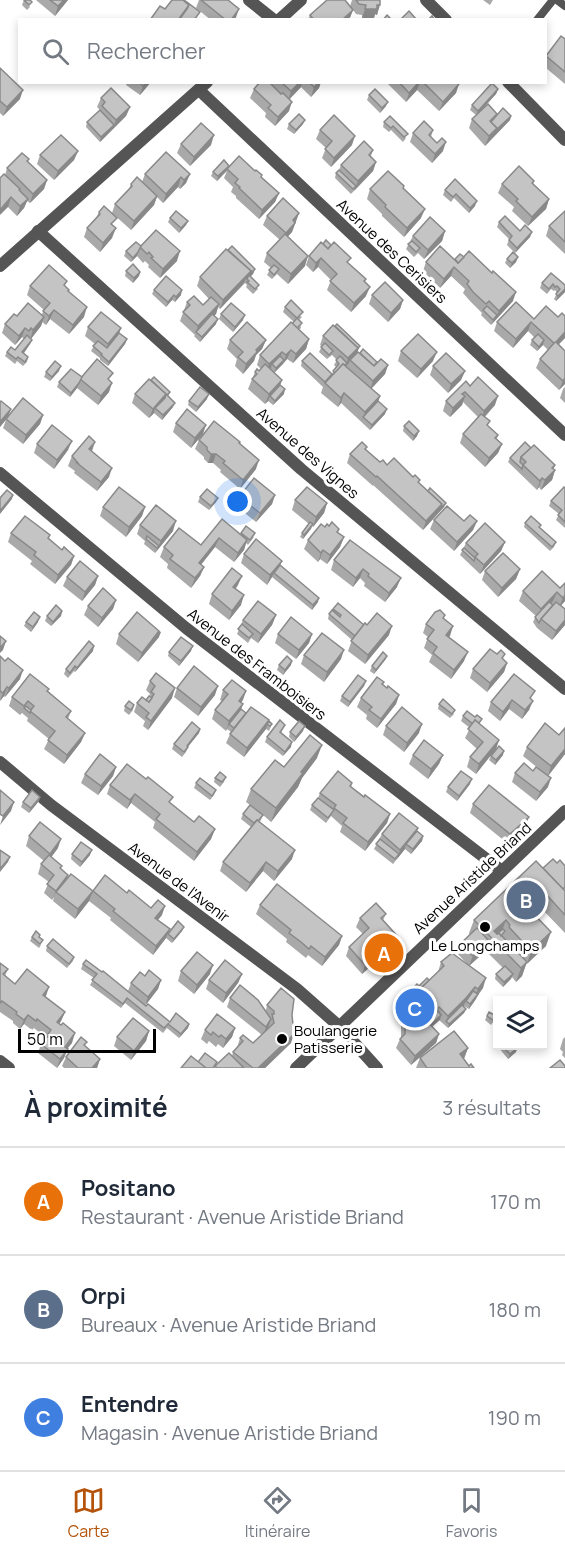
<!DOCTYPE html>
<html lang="fr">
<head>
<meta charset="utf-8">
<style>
	:root { --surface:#fff; --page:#f6f6f7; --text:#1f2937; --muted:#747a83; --line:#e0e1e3; --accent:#b45309 }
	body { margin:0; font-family:Manrope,sans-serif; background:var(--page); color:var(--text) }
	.controls { position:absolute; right:18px; bottom:18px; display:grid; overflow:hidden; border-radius:0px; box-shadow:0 3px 9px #0003 }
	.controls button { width:54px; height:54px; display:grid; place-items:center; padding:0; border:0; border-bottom:2px solid var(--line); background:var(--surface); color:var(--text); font:30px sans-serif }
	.scale { position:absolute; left:18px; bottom:15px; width:138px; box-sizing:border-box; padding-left:6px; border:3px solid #000; border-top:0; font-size:16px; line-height:21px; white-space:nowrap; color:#000; -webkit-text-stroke:4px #fff; paint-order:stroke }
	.you { position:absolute; left:238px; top:502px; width:21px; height:21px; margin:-15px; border:4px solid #fff; border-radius:50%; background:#1a73e8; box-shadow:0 0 0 9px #1a73e833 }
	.badge { display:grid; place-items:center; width:39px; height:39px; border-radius:50%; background:var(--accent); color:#fff; font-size:20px; font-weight:700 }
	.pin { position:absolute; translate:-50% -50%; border:3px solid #fff; box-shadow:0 2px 6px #0006 }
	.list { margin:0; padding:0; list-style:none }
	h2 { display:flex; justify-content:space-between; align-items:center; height:78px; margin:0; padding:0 24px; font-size:26px }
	h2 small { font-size:20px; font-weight:400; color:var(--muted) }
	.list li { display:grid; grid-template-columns:39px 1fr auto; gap:18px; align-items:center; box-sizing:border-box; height:108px; padding:0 24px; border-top:2px solid var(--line) }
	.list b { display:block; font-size:22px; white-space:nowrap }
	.list p { margin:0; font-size:20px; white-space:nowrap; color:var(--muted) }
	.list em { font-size:20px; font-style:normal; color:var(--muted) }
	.icon { flex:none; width:33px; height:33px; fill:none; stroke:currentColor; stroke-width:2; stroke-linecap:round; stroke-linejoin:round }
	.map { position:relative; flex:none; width:565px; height:1068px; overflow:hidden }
	.search { position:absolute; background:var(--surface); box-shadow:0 3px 9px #0003; left:18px; right:18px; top:18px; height:66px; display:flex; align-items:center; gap:15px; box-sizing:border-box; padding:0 21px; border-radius:0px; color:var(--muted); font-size:22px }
	.sheet { height:402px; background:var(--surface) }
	nav { display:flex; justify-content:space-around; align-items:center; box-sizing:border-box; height:84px; border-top:2px solid var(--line); background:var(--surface); font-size:16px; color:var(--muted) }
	nav a { display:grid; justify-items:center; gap:3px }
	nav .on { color:var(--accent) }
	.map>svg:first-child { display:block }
</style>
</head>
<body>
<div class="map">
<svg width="565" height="1068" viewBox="0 0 565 1068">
	<rect width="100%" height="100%" fill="#fff"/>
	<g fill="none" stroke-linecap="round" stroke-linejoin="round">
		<g stroke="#555" stroke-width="8">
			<path d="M557,0l8,6"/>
			<path d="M537,20l16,-20"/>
		</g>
		<g stroke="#555" stroke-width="12">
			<path d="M249,0l25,20"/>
			<path d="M426,0l20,20"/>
			<path d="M279,20l22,-20"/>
			<path d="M508,82l57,58"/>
			<path d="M199,90l366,345"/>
			<path d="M38,231l263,238 264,220"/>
			<path d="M0,266l207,-184"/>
			<path d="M0,473l186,155 316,243"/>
			<path d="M0,762l51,43 246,184 43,38 37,41"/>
			<path d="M0,1061l9,7"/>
			<path d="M296,1068l269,-257"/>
		</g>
	</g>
	<g fill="#a9a9a9">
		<path d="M24,0l6,7 -3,3 -5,-5z"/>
		<path d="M36,0h32l-13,16z"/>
		<path d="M199,0h29l7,18v2h-24l-15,-12z"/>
		<path d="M352,0h28l-3,15 -2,-1 -1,4h-12v-3l-6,-1 -3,-4 -4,10h-41l2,-5 40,-9z"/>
		<path d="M483,0h10l-3,5z"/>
		<path d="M565,39v45l-19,-16v-12z"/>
		<path d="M0,68l20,31 -17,17 -3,-3z"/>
		<path d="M127,82h24l-11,13 -14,-10z"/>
		<path d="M271,82h50l-2,6 -8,9 -10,-10 -12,12v12l-14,15 -10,-9 1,-4 -16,-15 4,-9 16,-5z"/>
		<path d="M386,82h72l-2,11 -17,18 -22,-21 -11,12z"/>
		<path d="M498,89l-2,5 -19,21 20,-1 14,2 -1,4 -25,26 -16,-18 3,-9 4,-4 -6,-5 2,-5z"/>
		<path d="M369,95l17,11 -6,7 -13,-13z"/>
		<path d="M101,98l29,9 -4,9 -26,26 -14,-15 1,-5 13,-12 -3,-3z"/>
		<path d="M390,116l16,22 -3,4 -12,-12 -2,2 -6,-5 1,-5z"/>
		<path d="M289,124h14l-9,10 -7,-5z"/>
		<path d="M320,130l32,15 -21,22 -9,-9 4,-10 -10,-9z"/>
		<path d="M433,130l-2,7 12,14 -11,12 -22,-21 3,-9z"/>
		<path d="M181,144l30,1 -21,21 -13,-13z"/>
		<path d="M373,150l-2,6 5,6 -3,9 -22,23 -16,-16 1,-5 3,-3 2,-5z"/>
		<path d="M78,151l-4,9 -20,20 -17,-16 3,-9z"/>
		<path d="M29,159l-1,3 19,18 -3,9 -14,14 -3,-2 -3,7 -7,8 -9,-9 -3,-32 2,-7z"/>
		<path d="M229,166l-1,2 33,9 18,16 -4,9 -16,17 -23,-21v-2l-5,-4 2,-5 -9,-9 3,-7 -10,10 -6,-5 2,-4z"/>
		<path d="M145,174h45l-4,9 -6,6 -2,-2 -15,16 -6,-6 -3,8 -23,25 -19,-17 3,-9 14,-15 2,-5 11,-2z"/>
		<path d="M455,179l20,27 -6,7 -15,-15 -3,4 -8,-7 2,-5z"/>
		<path d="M534,181l-1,3 16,15 -3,10 -18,17 -16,-15 2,-4 -16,-14 4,-9z"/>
		<path d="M370,189h33l18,29 -17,19 -22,-21v-2l-15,-15z"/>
		<path d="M565,211v43l-19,-18 3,-10z"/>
		<path d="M99,212l15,14 -2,12 -12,14 -16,-15 3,-9 9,-10z"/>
		<path d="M299,213l-7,19 -5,5 18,29 -17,18 -11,-10 -5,5 -5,-4 4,-7 -7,-6 3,-9 13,-13 -17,-15 4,-9z"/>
		<path d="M170,218l18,3 -2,4 -7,8 -11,-11z"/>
		<path d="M499,222l21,9 12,1 -2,5 -15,16 -8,-8 2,-6 -12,-12z"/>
		<path d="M445,231l-3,10 -18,18 -6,-6 -4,4 -8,-8 7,-13z"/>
		<path d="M141,246l36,15 -17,17 -12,-11 1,-2 -4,-4 -2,2 -6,-7 -6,6 -7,-6 2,-5z"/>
		<path d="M309,256l40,8 17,15 -1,3 1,14 -15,16 -24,-22 4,-10 -13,-13 -5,5 -7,-7z"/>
		<path d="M518,257l-2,5 -6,6 -5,-5 2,-4z"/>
		<path d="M455,259l58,42 -22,24 -10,-10 1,-2 -12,-12 -7,-8 2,-4 -14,-13 -11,12 -17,-17 3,-9z"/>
		<path d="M255,269l-2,5 -3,3 8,12 -5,5 -7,-7 1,-2 -2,-2 -25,26 -2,-2 -2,7 -2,2 2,8 -16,18 -6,-6 1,-1 -15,-14 7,-19 16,3 6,-6 -12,-13 3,-9z"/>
		<path d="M126,271l14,1 -1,4 -6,7 -8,-7z"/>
		<path d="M542,283l23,2v7l-9,9 -2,-2 3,-6 -2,-3 -1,1 -3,-2 -4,5 -7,-6z"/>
		<path d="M30,286h35l19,31 -15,17 -19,-15 -4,6 -4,-3 -1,4 -10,13 1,1 -2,4 -6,9 4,4 -1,5 -4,4 -6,-5 -2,3 -10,-8 2,-4 8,-2 9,-11 -2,-2 -7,8 -13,-12 3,-9 12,-8 25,-2 2,-4 -17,-15z"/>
		<path d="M154,290l27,5 -6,7 -3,-2 -6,7 -14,-13z"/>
		<path d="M372,295l31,5 -3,9 -12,13 -19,-18z"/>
		<path d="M285,307l17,10 -3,3 2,8 -2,2 10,9 -3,10 -13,14 -6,-4 -13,14 10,21 -11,11 -5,-4 -3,3 -17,-15 7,-17 4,-1 2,-2 -4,-4 3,-10 34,-33 -11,-10z"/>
		<path d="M221,314l22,6 -10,12 -14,-13z"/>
		<path d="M565,316v22l-6,6 6,7v33l-6,6 -23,-22 4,-9 8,-9 -5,-5 -6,6 -7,-6 2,-5 3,-2 -7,-7 -15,17 -19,-17 3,-9z"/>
		<path d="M88,327l31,6 8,6 -2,5 -17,22 -8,-6v-2l-9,-7 4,-7 -10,-8z"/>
		<path d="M323,336l35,15 -3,4 33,10 -3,9 -14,15 9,7 -2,5 7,13 -15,16 -29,-27 -3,4 -17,-14 2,-6 -22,-21 1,-5 30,13 4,-7 -2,-2 3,-5 -5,-5 -5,4 -8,-7 3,-6 -2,-1z"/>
		<path d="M230,340h36l-4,9 -6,6 -2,6 -11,13 -8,-8 2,-7 -10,-10z"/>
		<path d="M401,351l32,10 -16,17 -19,-17z"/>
		<path d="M433,366l32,5 -4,9 -13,13 -18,-18z"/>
		<path d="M59,371l-9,10 -6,-4 2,-5z"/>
		<path d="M82,377l28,4 -1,11 -11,13 -21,-17 -7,9 -13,-10 2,-5z"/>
		<path d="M470,386l25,19 -10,12 3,9 10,9 -1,4 5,5 -4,9 -13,14 -25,-24 3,-9 15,-17 -15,-15 -1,3 -12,12 -7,-6 3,-10z"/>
		<path d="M565,387v16l-5,-5 3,-9z"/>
		<path d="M170,392l-2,5 5,10 -11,13 -8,-7 -5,5 -17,-15 3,-9z"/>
		<path d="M207,399l-11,13 -8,-7 1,-4z"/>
		<path d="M0,402l11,7 -3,8 35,-2 -3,9 -17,20 -20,-16 3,-8 -6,7z"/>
		<path d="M176,423l27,11 -12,14 -18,-16z"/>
		<path d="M404,426l15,5 -2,5 -4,5 -10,-10z"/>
		<path d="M199,440l41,3 16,26 -16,20 -20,-17 1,-2 -8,-7h-5l-4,-4v-2l-9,-8z"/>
		<path d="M37,444l31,6 -14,19 -20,-16z"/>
		<path d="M531,448l24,17 -2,4 2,1 -3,10 -11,10 -2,-3 -2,3 -29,-28 2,-4z"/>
		<path d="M366,450l14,12 7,3 32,18 9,8 18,12 -2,4 -21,23 -50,-45v1l-26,-23 3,-9z"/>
		<path d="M72,456l37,21 -12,14 -23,-18 1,-2 -7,-5z"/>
		<path d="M565,488v40l-9,-8 3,-6 -10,-8 2,-5z"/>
		<path d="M275,495l-3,9 -16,18 -20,-16 3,-9z"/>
		<path d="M200,497l18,1 -2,4 -7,8 -11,-8z"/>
		<path d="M295,500l32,3 -3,10 -11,14 -1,-1 -9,13 -3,-2 2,-4 7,-9 -17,-14z"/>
		<path d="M103,507h42l-3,9 -16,21 -26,-21z"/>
		<path d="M222,519l18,15 1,-1 13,4 -6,8 -2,-2 -2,7 -10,12 -19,-15 -14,18 3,2 -4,9 -9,12 -24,-20 1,-4 -8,-7 4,-10 37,-2z"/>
		<path d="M434,520l30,1h13l-4,9 -19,21 -24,-22z"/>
		<path d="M525,523l15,5 16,14 -2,5 -4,4 -26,-24z"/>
		<path d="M140,525l33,6 -18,22 -11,-9 1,-3 -8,-7z"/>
		<path d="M329,526l10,3 -1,4 6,4 -4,10 -13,17 -7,-5 -2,3 -14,-13 4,-9 17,-13z"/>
		<path d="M11,533l37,5 14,12 12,6 -3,9 -16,19 -25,-20 2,-3 -24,-19z"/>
		<path d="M350,540l47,47 -12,15 -21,-16 1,-3 -5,-5 -7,9 -22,-17 3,-10z"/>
		<path d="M505,542l-4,9 -21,23 -20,-19 6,-12z"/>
		<path d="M244,554l36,11 38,37 -6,8 -40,-33 -5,8 -26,-22z"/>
		<path d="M520,569l-4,10 -18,18 -16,-17 3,-9z"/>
		<path d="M542,571l23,30 -4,5 4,3v16l-13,15 -15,-12 -4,-6 3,-6 -17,-15 4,-10z"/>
		<path d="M98,576l-3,9 -13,16 -19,-15 4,-9z"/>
		<path d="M238,585l-2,3 5,17 -12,15 -20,-16 3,-10z"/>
		<path d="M116,600l-3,9 -15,18 -14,-12 4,-9z"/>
		<path d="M333,609l31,16 25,10 -24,29 -17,-13 4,-11 -24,-21 1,-5z"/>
		<path d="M62,611l-1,5 -10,10 -6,-5 2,-5z"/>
		<path d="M276,615l-4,10 -14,18 -7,-5 -3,5 -11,-9 6,-14z"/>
		<path d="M444,619l9,7 -5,11 16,24 -13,18 -22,-17 3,-7 -8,-7 4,-11 -5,-4 3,-9z"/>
		<path d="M26,622h12l-7,10 -7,-6z"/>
		<path d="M119,634l40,3 -21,25 -22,-18z"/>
		<path d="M278,634h34l-3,9 -13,16 -21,-16z"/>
		<path d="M93,651l-18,21 -1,-1 -6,7 -4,-4 2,-5z"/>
		<path d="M191,651l-12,15 -11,-10 1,-4z"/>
		<path d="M304,655l37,4 -17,23 -23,-18z"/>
		<path d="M0,656l20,23 -15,18 -1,-1 -4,5z"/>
		<path d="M387,656l-2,4 -11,14 -4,-3 2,-5z"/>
		<path d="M507,663l-3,9 -17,20 -17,-14 3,-9z"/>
		<path d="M279,665h12l-8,10 -6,-5z"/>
		<path d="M514,674l18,26 -3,10 -7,9 -13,-10 -9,12 -12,-10 3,-9z"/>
		<path d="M150,681l22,17 -24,32 -5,-4 2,-5 -11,-9 3,-9 9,-3 3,-4 1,-2 -4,-4z"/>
		<path d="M366,681l-2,5 -16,21 -8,-6 2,-5z"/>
		<path d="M384,682l-1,3 4,3 12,7 -3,9 -19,24 -11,-9 1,-4 -10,-8 4,-9z"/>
		<path d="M177,688l38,7 -17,21 -24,-19z"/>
		<path d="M223,690l23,1 -5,12v6l5,4 23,8 3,3 -3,7 -3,-2 -22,28 -18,-14 5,-11 -4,-3 -1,2 -14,-12 3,-9 7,-9 -2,-1z"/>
		<path d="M48,691l23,20 -3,8 17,14 -4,9 -17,22 -20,-15 5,-10 -22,-18 1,-3 -6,-5 -2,2 -11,-9 3,-9z"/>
		<path d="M439,704l15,10 -4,4 -12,-9z"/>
		<path d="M134,705l-1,5 -4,5 -5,-4 1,-5z"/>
		<path d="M463,716l17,8 19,16 -3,9 7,6 -8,10 -6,-5 2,-4 3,-5 -18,23 -9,-7 3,-10 7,-8 -12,-11 5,-10 -9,-7z"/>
		<path d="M285,725l-4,8 10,14 -8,9 -18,-14 2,-5z"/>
		<path d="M386,726l33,7 -15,19 -21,-17z"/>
		<path d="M565,728v26l-17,22 -25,-20 4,-9 32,-12z"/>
		<path d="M200,729l-1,4 -11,14 -2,5 -4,5 -10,-8 2,-5z"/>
		<path d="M303,731l-9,11 -5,-5 1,-5z"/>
		<path d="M413,755h30l-4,9 -11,15 -19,-15z"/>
		<path d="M317,758l-15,20 -4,9 -27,35 -8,-7 -3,7 32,37 -18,22 -11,-10 -17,21 -26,-21 3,-9 28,-35 -10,-8 2,-5 7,-9 -4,-3 5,-13 33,-22z"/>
		<path d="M116,767l-3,9 -15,19 -17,-12 4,-9z"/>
		<path d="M515,773l33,14 -12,14 -24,-19z"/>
		<path d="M226,777l-2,5 -4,5 -6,-5 1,-4z"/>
		<path d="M196,783l20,7 -2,5 -4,5 -16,-12z"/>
		<path d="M352,783l-1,4 39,27 -3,9 -22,28 -25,-19 2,-6 -11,-10 -5,7 -16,-13 2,-5 6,-7 2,-5z"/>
		<path d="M470,784l-13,17 -11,-9 2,-5z"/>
		<path d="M110,785l61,18 23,19 21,7 -4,10 -17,22 -41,-33 2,-6 -24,-19 -4,6 -20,-15z"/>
		<path d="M39,801l-10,12 -8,-6 2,-5z"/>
		<path d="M473,804l56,13 -4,9 -18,17 -37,-30z"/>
		<path d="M418,828l-2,4 7,4 -1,5 -11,13 -6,-5 -12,15 -19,-15 8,-15z"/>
		<path d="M29,836l29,12 -7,9 10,12 6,10 26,12 34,2 35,22 -4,5 10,14 14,-3 -10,12 -6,-5 -13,17 -43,-35 1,-2 -22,-17 -14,18 -22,-18 1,-4 -2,3 -8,-7 5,-11 -11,-8 3,-10 3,-3 -18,-15z"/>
		<path d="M72,854l18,1 -10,12 -9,-8z"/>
		<path d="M557,863l8,3v67l-25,-26 -7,6 13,33 -20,18 -4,12 -6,6 -4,-5 -9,10 -8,-8 1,-5 7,-6 -17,-17 -17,15 -12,-13 3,-9 10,-9 -1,-2 5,-13 69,-52z"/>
		<path d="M260,905l82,31 -3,9 -17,21 -14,-11 -2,3 -20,-16 1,-3 -31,-25z"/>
		<path d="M386,914l-3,6 17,19 -3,9 -16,15 -3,-3 -16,14 -16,-18 3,-9 14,-13 -7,-7 4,-9z"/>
		<path d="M32,937l9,8 -2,3 -9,-7z"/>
		<path d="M47,946l27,11 -1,4 -6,7 -21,-17z"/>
		<path d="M441,962l42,26 -14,21 -5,-3v1l2,2 -2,4 -16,15 -9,-8 -7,6 7,8 -3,9 -25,22 -15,-17 4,-9 1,-2v-13l4,-9 2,-2 -6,-7 3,-9 15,-11 10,-6 9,-8z"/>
		<path d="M0,963l8,6 -3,7 10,8 31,13 19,15 -4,9 -2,3 13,19 -5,6 -3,9 -7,10 -19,-15 3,-9 5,-6 -12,-10 -2,2 -8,-6 -4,5 -7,-6v-2l-13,-9z"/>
		<path d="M83,964l19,8 26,19 3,-8 14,-7 16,4 -3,9 -13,16 25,17 19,2 -1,4 -9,10 -12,-10 -4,5 -38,-30 -4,5 -31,-23 4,-7 -13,-9z"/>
		<path d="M181,971l29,3 -16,20 -16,-13z"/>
		<path d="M242,974l-4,9 -15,20 -17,-14 3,-9z"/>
		<path d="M230,998l36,12 1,-5 25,10 -1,28 -26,25h-84l17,-6 18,2 16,-8 1,-4 4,-4 3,-10 13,5 9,-8 -35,-28z"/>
		<path d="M487,1016l7,5 -3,4 -6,-5z"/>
		<path d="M235,1028l-3,9 -9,11 -5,-4 -2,3 -7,-6 -2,3 -6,-5 4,-9z"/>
		<path d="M149,1031l-3,10 -15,19 -17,-14 3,-9z"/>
		<path d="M498,1036v10h18v6l-8,7 -14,-17 2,-4z"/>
		<path d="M565,1037v21l-3,-3 1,-3 -3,-3 3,-10z"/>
		<path d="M85,1046l15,13 -3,9h-33l-2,-2 4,-9z"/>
		<path d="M468,1048l-4,11 5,7 5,2h-58l4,-10z"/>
	</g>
	<g fill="#898989">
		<path d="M64,0h4l-13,16 3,-10z"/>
		<path d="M377,5h3l-3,10 -2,-1 -1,4h-12l3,-9z"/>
		<path d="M239,9l-4,11h-4z"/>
		<path d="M353,10l-4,10h-7z"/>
		<path d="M147,82h4l-11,13 3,-9z"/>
		<path d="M300,82h2l-1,5 -13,14 3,-10z"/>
		<path d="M319,82h2l-2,6 -8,9 3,-10z"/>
		<path d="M419,82h1l-3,8 -11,12 3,-9z"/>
		<path d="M459,84l-3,9 -17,18 4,-9z"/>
		<path d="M498,89l-2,5 -20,22 2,-5z"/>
		<path d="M23,90l-3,9 -17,17 4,-9z"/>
		<path d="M292,102l-3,9 -14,15 3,-9z"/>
		<path d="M388,102l-2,4 -6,7 2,-5z"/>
		<path d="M130,107l-4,9 -26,26 1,-5 13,-12 2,-5z"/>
		<path d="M511,116l-1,4 -25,26 4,-10z"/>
		<path d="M305,120l-2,4 -9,10 2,-4z"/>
		<path d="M214,135l-3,10 -21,21 4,-9z"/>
		<path d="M355,136l-3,9 -21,22 3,-9z"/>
		<path d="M446,142l-3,9 -11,12 3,-9z"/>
		<path d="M78,151l-4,9 -20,20 4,-9z"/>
		<path d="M376,162l-3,9 -19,20 4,-10z"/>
		<path d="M229,166l-2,4 -10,11 1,-5z"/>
		<path d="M190,174l-4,9 -6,6 4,-9z"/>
		<path d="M181,177l-3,10 -15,16 3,-9z"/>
		<path d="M47,180l-3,9 -14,14 3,-9z"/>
		<path d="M279,193l-4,9 -16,17 3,-9z"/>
		<path d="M157,196l-3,9 -23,25 3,-9z"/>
		<path d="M11,197l-3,10 -8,8v-5z"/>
		<path d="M28,199l-4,9 -7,8 3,-10z"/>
		<path d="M549,199l-3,10 -18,17 4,-9z"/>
		<path d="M477,201l-2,5 -6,7 1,-5z"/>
		<path d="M425,209l-4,9 -17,19 3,-9z"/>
		<path d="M299,213l-7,19 -9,10 3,-9 7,-13z"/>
		<path d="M188,221l-2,4 -7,8 2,-5z"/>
		<path d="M116,228l-4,10 -12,14 3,-9z"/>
		<path d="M445,231l-3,10 -18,18 4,-9z"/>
		<path d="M532,232l-2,5 -15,16 2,-5z"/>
		<path d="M180,251l-3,10 -17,17 3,-9z"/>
		<path d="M138,252l-1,4 -6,6 2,-4z"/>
		<path d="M308,256l-3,10 -17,18 3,-10z"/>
		<path d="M518,257l-2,5 -6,6 2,-5z"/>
		<path d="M321,258l-3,9 -5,5 3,-9z"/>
		<path d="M454,267l-3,9 -11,12 4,-9z"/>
		<path d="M255,269l-2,5 -6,6 -1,-2 -2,5 -24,26 3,-9 28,-29z"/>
		<path d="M140,272l-1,4 -6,7 1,-5z"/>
		<path d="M370,287l-4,9 -15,16 3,-9z"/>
		<path d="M565,289v3l-9,9 2,-5z"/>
		<path d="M182,290l-1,5 -6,7 1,-5z"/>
		<path d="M516,292l-3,9 -22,24 8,-14z"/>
		<path d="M174,295l-2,5 -6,7 2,-5z"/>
		<path d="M403,300l-3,9 -12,13 3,-9z"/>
		<path d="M219,304l-3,10 -19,19 -1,-1 2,-6z"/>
		<path d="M87,307l-3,10 -15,17 4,-9z"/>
		<path d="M54,310l-4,9 -4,6 3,-9z"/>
		<path d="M245,315l-2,5 -10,12 2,-5z"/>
		<path d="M44,317l-3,9 -11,14 3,-10z"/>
		<path d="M218,319l-2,5 -16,18 2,-5z"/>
		<path d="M531,322l-3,9 -15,17 3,-9z"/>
		<path d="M25,328l-3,9 -7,8 4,-9z"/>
		<path d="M121,328l-3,9 -13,16 3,-9z"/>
		<path d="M565,332v6l-13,13 4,-9z"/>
		<path d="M127,339l-2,5 -17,22 1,-4z"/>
		<path d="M309,339l-3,10 -13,14 3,-9z"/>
		<path d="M32,340l-2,4 -9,13 1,-5z"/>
		<path d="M266,340l-4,9 -6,6 -2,6 -11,13 3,-10 10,-14z"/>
		<path d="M544,340l-1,5 -6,6 2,-4z"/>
		<path d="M360,346l-5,11 -5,3 -1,3 -15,16 13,-16 1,-5z"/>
		<path d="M291,350l-4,9 -4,5 3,-9z"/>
		<path d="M282,352l-3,9 -7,3 -1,4 -5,5 3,-9z"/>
		<path d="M437,352l-4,9 -16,17 4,-9z"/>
		<path d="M284,360l-1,4 -9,9 2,-5z"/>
		<path d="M388,365l-3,9 -15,16 3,-9z"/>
		<path d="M61,366l-2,5 -9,10 2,-4z"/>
		<path d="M465,371l-4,9 -13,13 3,-9z"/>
		<path d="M565,378v6l-6,6 4,-9z"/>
		<path d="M282,380l-3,9 -9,7 -2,5 -3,3 4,-10z"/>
		<path d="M79,383l-2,5 -7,9 1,-4z"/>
		<path d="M112,383l-3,9 -11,13 3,-9z"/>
		<path d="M285,389l-1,5 -11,11 2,-4z"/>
		<path d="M465,392l-3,7 3,-3 -3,9 -12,12 3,-9z"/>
		<path d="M344,393l-3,10 -3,4 3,-9z"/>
		<path d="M166,394l-3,9 -8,5 -1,5 -5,5 4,-9z"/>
		<path d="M209,394l-2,5 -11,13 2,-5z"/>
		<path d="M380,396l-3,10 -14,11 -1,5 3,-10z"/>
		<path d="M498,396l-3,9 -14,15 3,-9z"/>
		<path d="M175,403l-2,4 -11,13 1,-5z"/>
		<path d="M11,409l-4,9 -7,9v-5z"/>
		<path d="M387,409l-2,5 -15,16 2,-5z"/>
		<path d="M43,415l-3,9 -17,20 3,-9z"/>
		<path d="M206,425l-3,9 -12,14 4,-10z"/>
		<path d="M419,431l-2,5 -4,5 1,-5z"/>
		<path d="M72,441l-4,9 -14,19 3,-9z"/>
		<path d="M95,442l-3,9 -6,7 3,-9z"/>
		<path d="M502,444l-4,9 -13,14 4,-9z"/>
		<path d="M211,454h5l-3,9h-5z"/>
		<path d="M259,460l-3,9 -16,20 3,-9z"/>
		<path d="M555,465l-3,8 3,-3 -3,10 -11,10 4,-10 7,-12z"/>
		<path d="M112,468l-3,9 -12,14 4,-9z"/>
		<path d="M542,478l-3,9 -2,3 3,-9z"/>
		<path d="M13,495l-1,4 -12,15v-3z"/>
		<path d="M275,495l-3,9 -16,18 4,-9z"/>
		<path d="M218,498l-2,4 -7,8 2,-4z"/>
		<path d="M327,503l-3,10 -11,14 3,-10z"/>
		<path d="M446,503l-2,4 -21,23 3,-9 16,-17z"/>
		<path d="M145,507l-3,9 -16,21 3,-10z"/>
		<path d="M176,521l-3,10 -18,22 6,-12z"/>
		<path d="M477,521l-4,9 -19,21 3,-9z"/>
		<path d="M313,524l-2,5 -8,10 1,-4z"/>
		<path d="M344,537l-4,10 -13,17 3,-9z"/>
		<path d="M219,538l-4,9 -20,25 4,-9z"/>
		<path d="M247,540l-3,10 -10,12 4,-9z"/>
		<path d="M505,542l-4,9 -21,23 4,-9z"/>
		<path d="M323,550l-3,9 -2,3 3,-9z"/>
		<path d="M74,556l-3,9 -16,19 3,-9z"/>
		<path d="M282,561l-4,9 -4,3 -2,4 -5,8 3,-10z"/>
		<path d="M204,567l-4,9 -9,12 4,-10z"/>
		<path d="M363,569l-3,9 -7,9 3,-9z"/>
		<path d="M520,569l-4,10 -18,18 4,-9z"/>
		<path d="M98,576l-3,9 -13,16 3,-9z"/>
		<path d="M242,576l-4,9 -8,11 3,-9z"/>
		<path d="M401,578l-4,9 -12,15 4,-9z"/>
		<path d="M557,592l-4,9 -15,17 3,-9z"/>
		<path d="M244,595l-3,10 -12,15 3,-9z"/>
		<path d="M565,595v6l-6,6 4,-9z"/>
		<path d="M319,598l-1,4 -6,8 1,-5z"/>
		<path d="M116,600l-3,9 -15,18 4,-9z"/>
		<path d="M62,611l-1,5 -10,10 2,-4z"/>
		<path d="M276,615l-4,10 -14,18 3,-9z"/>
		<path d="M40,617l-2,5 -7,10 2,-5z"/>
		<path d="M565,620v5l-13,15 4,-9z"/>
		<path d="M392,626l-3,9 -24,29 3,-9z"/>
		<path d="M453,626l-3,10 -7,8 3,-9z"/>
		<path d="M159,631l2,1 -2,5 -21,25 4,-9z"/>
		<path d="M312,634l-3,9 -13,16 3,-9z"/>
		<path d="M6,641l-3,9 -3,3v-5z"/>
		<path d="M94,646l-1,5 -18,21 2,-4z"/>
		<path d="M193,646l-2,5 -12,15 2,-5z"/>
		<path d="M344,650l-3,9 -17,23 3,-10z"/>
		<path d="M468,652l-4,9 -13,18 3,-9z"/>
		<path d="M387,656l-2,4 -11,14 2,-4z"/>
		<path d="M292,661l-1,4 -8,10 2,-5z"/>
		<path d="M507,663l-3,9 -17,20 3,-9z"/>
		<path d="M23,670l-3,9 -15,18 4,-9z"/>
		<path d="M366,681l-2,5 -16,21 2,-5z"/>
		<path d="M218,686l-3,9 -17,21 3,-9z"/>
		<path d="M7,687l-3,9 -4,5 3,-8z"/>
		<path d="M175,688l-3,10 -24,32 3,-9z"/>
		<path d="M246,691l-3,9 -8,10 4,-9z"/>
		<path d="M399,695l-3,9 -19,24 4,-9z"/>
		<path d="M512,700l-3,9 -9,12 3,-9z"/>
		<path d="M533,701l-4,9 -7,9 3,-9z"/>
		<path d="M243,704l-3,9 -11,11 -3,7 3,-10z"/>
		<path d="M269,720l-3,9 -22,28 3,-9z"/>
		<path d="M422,724l-3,9 -15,19 3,-9z"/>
		<path d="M305,726l-2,5 -9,11 2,-5z"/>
		<path d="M200,729l-1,4 -14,17 2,-4z"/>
		<path d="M85,733l-4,9 -17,22 3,-9z"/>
		<path d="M499,740l-3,9 -20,25 3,-10z"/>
		<path d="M292,742l-1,5 -8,9 2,-4z"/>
		<path d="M322,745l-5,13 -15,20 -4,9 -27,35 5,-14 25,-36z"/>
		<path d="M565,749v5l-17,22 3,-10z"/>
		<path d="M504,751l-1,4 -8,10 1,-5z"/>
		<path d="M443,755l-4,9 -11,15 3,-10z"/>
		<path d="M116,767l-3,9 -15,19 3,-9z"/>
		<path d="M551,778l-3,9 -12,14 4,-9z"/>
		<path d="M472,779l-2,5 -13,17 2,-5z"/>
		<path d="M135,794l-4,9 -4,6 3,-9z"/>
		<path d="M40,797l-1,4 -10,12 2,-5z"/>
		<path d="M14,802l-3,9 -11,14 3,-9z"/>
		<path d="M390,814l-3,9 -22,28 3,-9z"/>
		<path d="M529,817l-4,9 -18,17 3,-9z"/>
		<path d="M418,828l-4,9 -8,7 -1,5 -8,10 3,-9z"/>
		<path d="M215,829l-4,10 -17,22 3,-9z"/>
		<path d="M423,836l-1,5 -11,13 2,-5z"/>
		<path d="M61,839l-3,9 -11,15 3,-9z"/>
		<path d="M92,850l-2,5 -10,12 2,-5z"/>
		<path d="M295,850l-3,9 -18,22 4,-10z"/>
		<path d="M10,857l-2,5 -8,10v-2z"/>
		<path d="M266,862l-3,9 -17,21 4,-9z"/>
		<path d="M68,875l-3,9 -9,8 -4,8 4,-9z"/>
		<path d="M93,891l-4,10 -14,18 3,-10z"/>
		<path d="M545,893l-5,14 -16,15 5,-13z"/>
		<path d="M165,906l-3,9 -10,12 3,-9z"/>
		<path d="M506,920l-5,14 -7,6v-9z"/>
		<path d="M184,927l-2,4 -10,12 2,-4z"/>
		<path d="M170,929l-4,9 -13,17 3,-9z"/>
		<path d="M551,932l-5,14 -19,18 4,-13z"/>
		<path d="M342,936l-3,9 -17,21 3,-9z"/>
		<path d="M400,939l-3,9 -16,15 3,-9z"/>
		<path d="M489,941l-3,9 -17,16 4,-10z"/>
		<path d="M381,950l-3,10 -16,14 3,-9z"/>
		<path d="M527,962l-5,14 -6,6 5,-14z"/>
		<path d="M213,965l-3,9 -16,20 3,-9z"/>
		<path d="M242,974l-4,9 -15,20 3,-10z"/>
		<path d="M513,974l-2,5 -8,8 1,-5z"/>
		<path d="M486,978l-3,10 -8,10 3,-9z"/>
		<path d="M161,980l-3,9 -13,17 3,-9z"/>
		<path d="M49,987l-3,9 -6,8 3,-9z"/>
		<path d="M475,987l-3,9 -6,5 -3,6 -17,14 2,-5z"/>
		<path d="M478,994l-2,5 -7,10 1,-5z"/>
		<path d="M439,1007l-3,9 -10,10v-6z"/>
		<path d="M466,1009l-2,4 -16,15 1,-4z"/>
		<path d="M65,1012l-4,9 -7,10 3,-9z"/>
		<path d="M28,1015l-4,9 -4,5 4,-9z"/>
		<path d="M441,1015l-1,5 -14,12 2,-4z"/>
		<path d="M271,1019l-3,9 -5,8 3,-9z"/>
		<path d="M189,1024l-1,4 -9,10 2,-4z"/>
		<path d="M235,1028l-3,9 -9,11 3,-9z"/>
		<path d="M149,1031l-3,10 -15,19 3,-9z"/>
		<path d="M75,1033l-3,10 -11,13 4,-9z"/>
		<path d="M294,1034l-3,9 -26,25h-7z"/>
		<path d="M439,1034l-3,9 -25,22 4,-9z"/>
		<path d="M518,1047l-2,5 -8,7 2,-5z"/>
		<path d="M468,1048l-5,13 -3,-7z"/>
		<path d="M68,1049l-4,9 -7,10 3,-9z"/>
		<path d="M100,1059l-3,9h-5z"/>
	</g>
	<g fill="#c4c4c4" stroke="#898989" stroke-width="1.5">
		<path d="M24,0h6l2,2 -3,3z"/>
		<path d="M50,0h14l-6,6z"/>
		<path d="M172,0h11l6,5 -11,15h-28l10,-14 5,3z"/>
		<path d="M183,0h1l16,12 -6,8h-15l8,-11 2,-4z"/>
		<path d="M201,0h27l11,9 -8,11h-5z"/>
		<path d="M327,0h18l8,10 -11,10h-28l-4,-5z"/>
		<path d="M356,0h24v5h-3v4h-12l1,-4 -7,-1z"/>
		<path d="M409,11l7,8 -1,1h-15z"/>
		<path d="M387,15l5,5h-9z"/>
		<path d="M432,16l3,4h-7z"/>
		<path d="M561,36l4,3v33l-19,-16z"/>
		<path d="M0,68l23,22 -16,17 -7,-6z"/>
		<path d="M139,82h8l-4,4z"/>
		<path d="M260,82h9l12,12 2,-1 9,9 -14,15 -10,-9 3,-3 -17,-16z"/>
		<path d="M281,82h19l-9,9z"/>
		<path d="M309,82h10l-5,5z"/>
		<path d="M399,82h20l-10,11z"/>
		<path d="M423,82h35l1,2 -16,18z"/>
		<path d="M492,83l6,6 -20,22 -6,-6z"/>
		<path d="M111,88l19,19 -14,13 -14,-14 3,-4 -4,-4z"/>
		<path d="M375,89l13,13 -6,6 -13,-13z"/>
		<path d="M488,104l9,10 -7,7 7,7 -8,8 -17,-17z"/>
		<path d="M503,108l8,8 -15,14 1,-2 -6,-6z"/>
		<path d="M100,110l14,15 -13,12 -14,-15z"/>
		<path d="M299,114l6,6 -9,10 -7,-6z"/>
		<path d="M334,115l21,21 -21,22 -9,-9 7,-8 -12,-11z"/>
		<path d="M390,116l18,18 -4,3 -11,-11 -2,2 -7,-6z"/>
		<path d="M424,121l9,9 -4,5 8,8 5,-5 4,4 -11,12 -22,-21z"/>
		<path d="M201,123l13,12 -20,22 -13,-13z"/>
		<path d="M61,135l17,16 -20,20 -18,-16z"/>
		<path d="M364,141l9,9 -4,5 7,7 -18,19 -17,-16z"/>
		<path d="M166,152l24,22 -6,6 -3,-3 -15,17 -21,-20z"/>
		<path d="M22,153l7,6 -2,2 20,19 -14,14 -26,-26z"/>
		<path d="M239,156l16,15 1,-1 6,5 -1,2 18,16 -17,17 -23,-22 1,-1 -5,-4 3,-4 -11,-10z"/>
		<path d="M224,160l5,6 -11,10 -5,-4z"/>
		<path d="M519,166l15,15 -2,2 17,16 -17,18 -16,-16 2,-2 -16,-15z"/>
		<path d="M339,170l17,16 -3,3 -17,-16z"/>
		<path d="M388,171l16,15 -1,2 22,21 -18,19 -22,-21 1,-2 -16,-16z"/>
		<path d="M4,174l16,15 -1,1 9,9 -8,7 -9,-9 -11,13v-32z"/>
		<path d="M137,177l20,19 -23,25 -19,-17 17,-18 -1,-2z"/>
		<path d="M455,179l22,22 -7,7 -14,-14 -3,3 -8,-7z"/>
		<path d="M283,198l16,15 -6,7 2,3 -9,10 -19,-17z"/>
		<path d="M104,206l13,12 -6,6 5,4 -13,15 -16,-15 13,-14 -1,-2z"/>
		<path d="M176,211l12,10 -7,7 -11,-10z"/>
		<path d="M565,211v31l-16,-16z"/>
		<path d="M505,216l15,15 5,-6 7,7 -15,16 -8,-8 3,-4 -13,-14z"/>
		<path d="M430,217l15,14 -17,19 -15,-14z"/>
		<path d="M156,230l24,21 -17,18 -12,-11 2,-1 -4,-5 -2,2 -7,-7z"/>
		<path d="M285,234l23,22 -17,18 -24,-21z"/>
		<path d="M326,240l5,5 -3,4 -5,-5z"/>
		<path d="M412,241l8,7 -4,4 -8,-8z"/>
		<path d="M136,242l5,4 -3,6 -5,6 -7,-7z"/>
		<path d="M321,242l7,7 6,-7 17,16 -4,4 19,17 -2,2 6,6 -16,16 -24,-22 7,-7 -16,-16 -5,5 -7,-7z"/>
		<path d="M232,246l23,23 -6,6 2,-4 -23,-21z"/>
		<path d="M440,246l18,17 11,-12 23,22 1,-2 23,21 -17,19 -10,-10 -3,3 -13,-12 -6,-8 2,-3 -15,-14 -10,12 -18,-17z"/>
		<path d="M226,249l25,22 -28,29 -23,-23z"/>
		<path d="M513,252l5,5 -6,6 -5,-4z"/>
		<path d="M460,254l4,3 -6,6 -3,-4z"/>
		<path d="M133,264l7,8 -6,6 -8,-7z"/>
		<path d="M49,265l18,16 -3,4 5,5 -1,1 19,16 -14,18 -19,-15 -5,6 -6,-5 7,-8 -20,-17z"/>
		<path d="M274,265l5,4 -5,6 -5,-5z"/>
		<path d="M551,273l14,12v4l-7,7 -2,-2 4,-5 -3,-3 -2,1 -2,-3 -4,5 -7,-6z"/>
		<path d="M249,275l10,10 -4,4 -8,-7 2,-1 -2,-2z"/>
		<path d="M166,276l16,14 -6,7 -2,-2 -6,7 -14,-12z"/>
		<path d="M385,282l18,18 -12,13 -19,-18z"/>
		<path d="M194,296l9,9 8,-8 8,7 -21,22 -15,-14 7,-7 -3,-3z"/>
		<path d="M291,300l12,12 -6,6 -12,-11z"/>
		<path d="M516,302l18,17 12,-13 12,11 4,-4 3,3v16l-9,10 9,9v27l-2,3 -23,-22 15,-17 -1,1 -23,-21 -15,17 -19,-17z"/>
		<path d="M28,303l16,14 -11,13 -2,-2 -2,3 -4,-3 -6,8 -14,-12 9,-10 3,2z"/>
		<path d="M231,303l14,12 -10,12 -14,-13z"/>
		<path d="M487,306l10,9 -4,5 -10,-10z"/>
		<path d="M101,312l20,16 -13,16 -20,-17z"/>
		<path d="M212,314l6,5 -16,18 -6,-5z"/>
		<path d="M297,318l5,5 -5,5 -5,-4z"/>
		<path d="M247,322l19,18 -10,10 1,2 -11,12 -8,-7 5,-5 -13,-12z"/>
		<path d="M291,322l18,17 -13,15 -5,-4 -5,5 -4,-3 -13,12 -9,-9z"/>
		<path d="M337,324l23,22 -5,5 3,-3 -23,-22z"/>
		<path d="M333,325l25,23 -10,10 -25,-22z"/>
		<path d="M119,333l8,6 -18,23 -8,-7 1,-1 -9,-8 5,-5 9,7z"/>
		<path d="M418,334l19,18 -16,17 -20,-18z"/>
		<path d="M538,334l6,6 -5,7 -7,-7z"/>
		<path d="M27,335l5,5 -10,12 6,5 -3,5 -7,-5 -2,2 -9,-7 4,-5 4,3z"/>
		<path d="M325,343l8,8 -4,4 -8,-8z"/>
		<path d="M363,349l14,13 -3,4 -14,-13z"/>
		<path d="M358,352l16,14 7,-7 7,6 -15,16 -23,-21z"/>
		<path d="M310,353l22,21 -7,8 -23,-21z"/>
		<path d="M446,353l19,18 -14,13 -18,-18z"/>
		<path d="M280,356l4,4 -8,8 -4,-4z"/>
		<path d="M340,356l7,7 -2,2 -2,-1 -8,9 -2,-2 6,-7 -3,-4z"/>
		<path d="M97,359l16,14 -5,6 4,4 -11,13 -21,-17z"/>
		<path d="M55,361l6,5 -9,11 -6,-5z"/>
		<path d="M265,364l17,16 -13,14 -17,-15 5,-5 -2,-2 2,-3 2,2z"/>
		<path d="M343,364l37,32 -15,16 -21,-19 -3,5 -16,-15z"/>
		<path d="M71,369l11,8 -3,6 -8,10 -12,-11z"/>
		<path d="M154,377l16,15 -3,3 8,8 -12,12 -8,-7 10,-10 1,-4 -15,-14z"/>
		<path d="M478,377l20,19 -14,15 -19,-19 -3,2 3,2 -12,12 -7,-7 20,-20 4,5z"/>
		<path d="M149,379l17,15 -13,15 -18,-15z"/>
		<path d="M280,385l5,4 -10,12 -5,-5z"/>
		<path d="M200,387l9,7 -11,13 -9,-6z"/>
		<path d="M23,398l20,17 -17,20 -20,-16z"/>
		<path d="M1,401l10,8 -11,13v-20z"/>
		<path d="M378,401l9,8 -15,16 -9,-8z"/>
		<path d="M187,409l19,16 -11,13 -19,-15z"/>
		<path d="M481,414l9,7 -3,4 11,10 -3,3 7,6 -13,14 -26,-24z"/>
		<path d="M214,421l26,21 -1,1 20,17 -16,20 -20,-17 2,-2 -9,-7h-5l-4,-4v-3l-8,-7z"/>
		<path d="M409,421l10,10 -5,5 -10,-10z"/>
		<path d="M52,425l20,16 -15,19 -20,-16z"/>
		<path d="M89,436l6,6 -6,7 23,19 -11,14 -24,-19h1l-6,-7z"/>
		<path d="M362,442l5,5 -2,2 15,13 3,-2 4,5 7,-7 19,19 2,-2 5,5 -2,2 24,22 -16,17 -49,-45 -1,1 -26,-23z"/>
		<path d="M525,442l6,6 -10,9 -1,5 3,3 -1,4 -12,-11z"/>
		<path d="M534,445l21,20 -3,3 3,2 -10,10 -3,-2 -2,3 -17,-16 3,-3 -5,-5z"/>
		<path d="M254,478l21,17 -15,18 -21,-16z"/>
		<path d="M119,487l26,20 -16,20 -26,-20z"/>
		<path d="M307,487l20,16 -11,14 -21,-17z"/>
		<path d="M564,487l1,1v34l-7,-7 4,-5 -11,-9z"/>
		<path d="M430,488l16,15 -6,6 2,-5 -14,-13z"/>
		<path d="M207,489l11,9 -7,8 -11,-9z"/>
		<path d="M7,490l6,5 -13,16v-13z"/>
		<path d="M156,505l20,16 -15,20 -21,-16z"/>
		<path d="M447,506l17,15 6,-6 7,6 -20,21 -23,-22z"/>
		<path d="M25,516l25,19 -2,3 14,12 2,-3 10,9 -16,19 -24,-20 2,-3 -25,-19z"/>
		<path d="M531,516l10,9 -2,2 17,15 -4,5 -27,-24z"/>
		<path d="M222,519l25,21 -9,13 -19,-15 -20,25 5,4 -9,11 -25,-19 3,-4 -9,-8 15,-19 22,17z"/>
		<path d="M310,522l3,2 -9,11 -2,-2z"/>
		<path d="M332,522l7,7 -2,3 7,5 -14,18 -7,-5 -2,3 -13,-13 13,-16 4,3 2,-3 2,2z"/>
		<path d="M485,523l20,19 -21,23 -9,-8 3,-3 -12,-11z"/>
		<path d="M246,526l9,7 -5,7 -9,-7z"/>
		<path d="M147,536l12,10 -2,2 -11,-9z"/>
		<path d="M256,539l26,22 -12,14 -26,-21z"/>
		<path d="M350,540l51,38 -12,15 -21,-17 1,-2 -6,-5 -7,9 -22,-18z"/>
		<path d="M464,548l11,10 -1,3 -12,-11z"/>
		<path d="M503,553l17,16 -18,19 -17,-17z"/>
		<path d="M80,561l18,15 -13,16 -18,-15z"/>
		<path d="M280,565l39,33 -6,7 -39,-32z"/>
		<path d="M232,568l10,8 -9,11 11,8 -12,16 -20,-17z"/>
		<path d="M542,571l18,17 5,-5v12l-2,3 -6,-6 -16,17 -18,-18z"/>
		<path d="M103,588l13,12 -14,18 -14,-12z"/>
		<path d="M258,601l18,14 -15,19 -18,-14z"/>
		<path d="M549,602l4,3 -12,14 -2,4 -4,-6z"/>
		<path d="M556,602l9,7v11l-9,11 -15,-12z"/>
		<path d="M338,603l26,22 -9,11 -26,-22 3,-4 8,7 1,-2 -8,-6z"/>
		<path d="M56,605l6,6 -9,11 -6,-6z"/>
		<path d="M440,610l5,5 -2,3 10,8 -7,9 22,17 -14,18 -21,-17 4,-6 -10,-8 7,-9 -8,-6 9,-12z"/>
		<path d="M34,612l6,5 -7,10 -7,-5z"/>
		<path d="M137,612l22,19 -17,22 -23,-19z"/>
		<path d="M377,613l15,13 -24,29 -17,-14 14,-18 2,2z"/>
		<path d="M291,617l21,17 -13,16 -21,-16z"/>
		<path d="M242,624l11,10 -4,4 -11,-9z"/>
		<path d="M322,633l22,17 -17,22 -23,-17z"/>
		<path d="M0,636l6,5 -6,7z"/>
		<path d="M181,637l12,9 -12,15 -12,-9z"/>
		<path d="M89,641l5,5 -17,22 -2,-2 -5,7 -4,-4z"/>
		<path d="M490,649l7,5 4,-4 4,4 -3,4 5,5 -17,20 -17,-14z"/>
		<path d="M383,652l4,4 -11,14 -4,-4z"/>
		<path d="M0,656l5,5 3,-3 15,12 -14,18 -2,-1 -4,6 -3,-2z"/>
		<path d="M287,656l5,5 -7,9 -6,-5z"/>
		<path d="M194,666l24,20 -17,21 -24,-19z"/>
		<path d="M156,673l19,15 -24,33 -5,-4 3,-4 -12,-10 5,-6 7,5 5,-8 -3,-2 4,-6 -5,-5z"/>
		<path d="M30,674l19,15 -2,2 24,20 -5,6 19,16 -18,22 -19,-15 7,-9 -25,-20 4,-5 -6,-5 -4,5 -12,-9z"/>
		<path d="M514,674l21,17 -5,7 3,3 -8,9 -13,-10 -9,12 -12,-10z"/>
		<path d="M358,675l8,6 -16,21 -8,-6z"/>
		<path d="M377,677l7,5 -2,2 5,4 1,-2 11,9 -18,24 -12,-9 3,-3 -11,-9z"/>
		<path d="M232,680l14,11 -7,10 4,3 -14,17 -14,-11 13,-16 -5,-4z"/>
		<path d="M149,696l3,2 -3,4 -3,-2z"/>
		<path d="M443,699l12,11 -3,4 -13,-10z"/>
		<path d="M129,701l5,4 -3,5 -6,-4z"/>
		<path d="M26,706l5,4 -1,3 -6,-5z"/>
		<path d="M251,707l18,13 -22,28 -17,-14z"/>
		<path d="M402,707l20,17 -15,19 -21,-17z"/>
		<path d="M241,709l5,4 -12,15 -5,-4z"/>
		<path d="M467,711l8,6 2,-2 5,4 -3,4 -4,-3 -2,4 -10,-8z"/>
		<path d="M280,720l5,5 -5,7 12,10 -7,10 -18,-15z"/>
		<path d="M475,720l24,20 -20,24 -9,-7 13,-15 -15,-13z"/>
		<path d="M269,721l3,3 -2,2 -3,-2z"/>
		<path d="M299,721l6,5 -9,11 -6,-5z"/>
		<path d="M192,722l8,7 -13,17 1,1 -4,5 -10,-8z"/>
		<path d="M545,723l14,12 6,-7v21l-14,17 -24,-19z"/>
		<path d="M310,735l12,10 -21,27 2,1 -27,35 -25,-19 24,-29 9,7z"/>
		<path d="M424,740l19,15 -12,14 -18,-14z"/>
		<path d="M499,746l5,5 -8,9 -5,-4z"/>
		<path d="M100,754l16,13 -15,19 -16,-12z"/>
		<path d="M524,763l9,8 3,-4 15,11 -11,14 -25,-19z"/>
		<path d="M127,764l19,15 2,-2 25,20 -4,5 25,20 5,-6 16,13 -18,23 -41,-33 4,-5 -25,-20 -5,6 -20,-15z"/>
		<path d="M338,771l14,12 -2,3 14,11 1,-2 25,19 -22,28 -25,-19 4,-5 -13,-10 2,-3 -16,-12z"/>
		<path d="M461,771l11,8 -13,17 -11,-9z"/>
		<path d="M220,772l6,5 -4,5 -7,-4z"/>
		<path d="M200,778l16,12 -4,6 -16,-13z"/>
		<path d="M489,785l40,32 -19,17 -37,-30z"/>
		<path d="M0,790l14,12 -11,14 -3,-2z"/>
		<path d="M32,790l8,7 -9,11 -8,-6z"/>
		<path d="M318,798l16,12 -6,8 -16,-13z"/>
		<path d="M250,805l13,10 -5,6 -1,-1 -3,3 -11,-9z"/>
		<path d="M399,813l19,15 -18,22 -18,-16z"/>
		<path d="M257,820l38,30 -17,21 -12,-9 -16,21 -27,-21z"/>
		<path d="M40,822l21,17 -11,15 -21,-18z"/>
		<path d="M417,831l6,5 -10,13 -7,-5z"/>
		<path d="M380,839l19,15 -4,5 -19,-15z"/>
		<path d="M81,842l11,8 -10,12 -10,-8z"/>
		<path d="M0,850l10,7 -10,12z"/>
		<path d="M49,855l13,11 -2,2 8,7 -12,16 -9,-7 7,-9 -13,-11z"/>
		<path d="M553,859l4,4 3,-3 5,6v21l-2,2 -20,-21z"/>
		<path d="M536,861l29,30v24l-20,-22 -16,16 22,23 -20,19 -22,-24 1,-2 -4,-5 -12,11 3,3 2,-1 28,29 -6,6 -47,-48z"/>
		<path d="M71,874l22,17 12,-16 22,18 2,-3 22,18 7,-8 7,6 -10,12 15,11 -14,17 -43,-35 2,-2 -22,-18 -15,18 -22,-17z"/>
		<path d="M277,884l65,52 -17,21 -14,-11 -2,3 -8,-7 -12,-9 2,-3 -31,-25z"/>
		<path d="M376,903l10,11 -5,4 19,21 -16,15 -3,-4 -16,15 -16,-18 20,-19 -9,-10z"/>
		<path d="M178,921l6,6 -10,12 -6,-5z"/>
		<path d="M477,928l12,13 -16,15 -13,-12z"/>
		<path d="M503,929l2,2 -4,5 -2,-3 -2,1z"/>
		<path d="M36,931l4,4 -1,2 4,3 -3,4 -8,-7z"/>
		<path d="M53,939l21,18 -5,7 -22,-18z"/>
		<path d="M197,952l16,13 -16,20 -16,-14z"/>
		<path d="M452,953l34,25 -8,11 -3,-2 -9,11 -18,18 -9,-9 -13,13 13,14 -24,22 -15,-17 5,-5v-19l3,-3 4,5 6,-6 -14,-14 13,-13 4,4 23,-22 -3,-4z"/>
		<path d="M86,960l16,12 1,-1 43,35 2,-2 22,18 6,-9 13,11 -8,10 -13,-10 1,-1 -5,5 -37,-30 -4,6 -31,-24 5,-6 -14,-10z"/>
		<path d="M225,960l17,14 -16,19 -17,-13z"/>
		<path d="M0,963l8,6 -5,5 12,10 12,-15 22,18 -6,8 22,17 -8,10 4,3 2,-2 12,10 -10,14 3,2 -8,10 -19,-15 8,-9 -1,-1 3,-4 -14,-11 -1,2 -8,-6 -4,5 -8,-6 1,-2 -15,-11 -2,2z"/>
		<path d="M505,966l8,8 -9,8 -8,-8z"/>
		<path d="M149,970l12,10 -13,17 -17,-14 9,-11 5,4z"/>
		<path d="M427,978l2,2 -8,8 -2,-2z"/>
		<path d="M240,985l18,15 13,19 -5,8 -36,-29z"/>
		<path d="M281,988l13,11 -2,16 2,19 -36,34h-5l-20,-16 10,-11 -3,-3 3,-3 10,8 21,-20 -2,-9h2v-3l-7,-6z"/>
		<path d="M473,991l5,3 -8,10 -4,-3z"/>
		<path d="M462,1005l4,4 -17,15 -3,-3z"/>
		<path d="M438,1011l3,4 -10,10 -4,-4z"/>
		<path d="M489,1012l7,4 -3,4 -6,-4z"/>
		<path d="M217,1014l18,14 -9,11 -5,-4 -2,2 -6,-5 -2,3 -6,-5z"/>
		<path d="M133,1018l16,13 -15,20 -17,-14z"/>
		<path d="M454,1031l14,17 -8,6 9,12 2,-2 3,4h-47l-7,-10z"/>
		<path d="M81,1037l6,5 -3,3 16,14 -8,9h-14l-12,-11z"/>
		<path d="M502,1046h14l2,1 -8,7z"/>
		<path d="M205,1053l12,9 -4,6h-7l-8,-6z"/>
		<path d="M229,1053l15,15h-27l-2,-2z"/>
		<path d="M191,1056l15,12h-25z"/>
		<path d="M560,1060l5,6v2h-15z"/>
	</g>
	<g fill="#000" stroke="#fff" stroke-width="2">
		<circle cx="485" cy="927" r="6"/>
		<circle cx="282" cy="1039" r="6"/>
	</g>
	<g text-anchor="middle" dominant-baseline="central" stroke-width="6" stroke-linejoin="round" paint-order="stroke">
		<g font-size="15" fill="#000" stroke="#fff">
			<text transform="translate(392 251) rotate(43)">Avenue des Cerisiers</text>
			<text transform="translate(308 453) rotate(41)">Avenue des Vignes</text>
			<text transform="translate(257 664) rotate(38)">Avenue des Framboisiers</text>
			<text transform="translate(472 878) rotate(-43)">Avenue Aristide Briand</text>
			<text transform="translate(179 882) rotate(37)">Avenue de l'Avenir</text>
		</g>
		<g font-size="15" fill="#000" stroke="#fff">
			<text x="485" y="945">Le Longchamps</text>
			<text x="294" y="1030" text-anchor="start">Boulangerie<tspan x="294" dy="17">Patisserie</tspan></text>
		</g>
	</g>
</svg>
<div class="controls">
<button><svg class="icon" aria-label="layers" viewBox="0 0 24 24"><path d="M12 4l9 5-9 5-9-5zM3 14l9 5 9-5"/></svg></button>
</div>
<div class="scale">50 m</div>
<div class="you"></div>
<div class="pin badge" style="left:384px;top:953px;background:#e8710a">A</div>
<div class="pin badge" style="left:526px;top:900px;background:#5c6f8a">B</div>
<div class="pin badge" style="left:415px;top:1008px;background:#3f7fe0">C</div>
<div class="search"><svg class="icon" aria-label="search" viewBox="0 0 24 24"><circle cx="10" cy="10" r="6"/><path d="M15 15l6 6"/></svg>Rechercher</div>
</div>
<section class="sheet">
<h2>À proximité<small>3 résultats</small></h2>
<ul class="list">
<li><span class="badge" style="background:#e8710a">A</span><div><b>Positano</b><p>Restaurant · Avenue Aristide Briand</p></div><em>170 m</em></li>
<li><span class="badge" style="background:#5c6f8a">B</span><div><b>Orpi</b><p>Bureaux · Avenue Aristide Briand</p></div><em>180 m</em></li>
<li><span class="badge" style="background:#3f7fe0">C</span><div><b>Entendre</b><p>Magasin · Avenue Aristide Briand</p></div><em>190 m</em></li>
</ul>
</section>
<nav>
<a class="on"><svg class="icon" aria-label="map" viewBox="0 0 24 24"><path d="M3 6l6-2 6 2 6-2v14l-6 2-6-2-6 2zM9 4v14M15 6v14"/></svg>Carte</a>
<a><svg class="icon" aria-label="directions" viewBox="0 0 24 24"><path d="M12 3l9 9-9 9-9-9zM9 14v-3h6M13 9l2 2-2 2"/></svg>Itinéraire</a>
<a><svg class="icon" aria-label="saved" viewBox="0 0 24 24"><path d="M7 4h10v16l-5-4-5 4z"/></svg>Favoris</a>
</nav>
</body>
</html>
